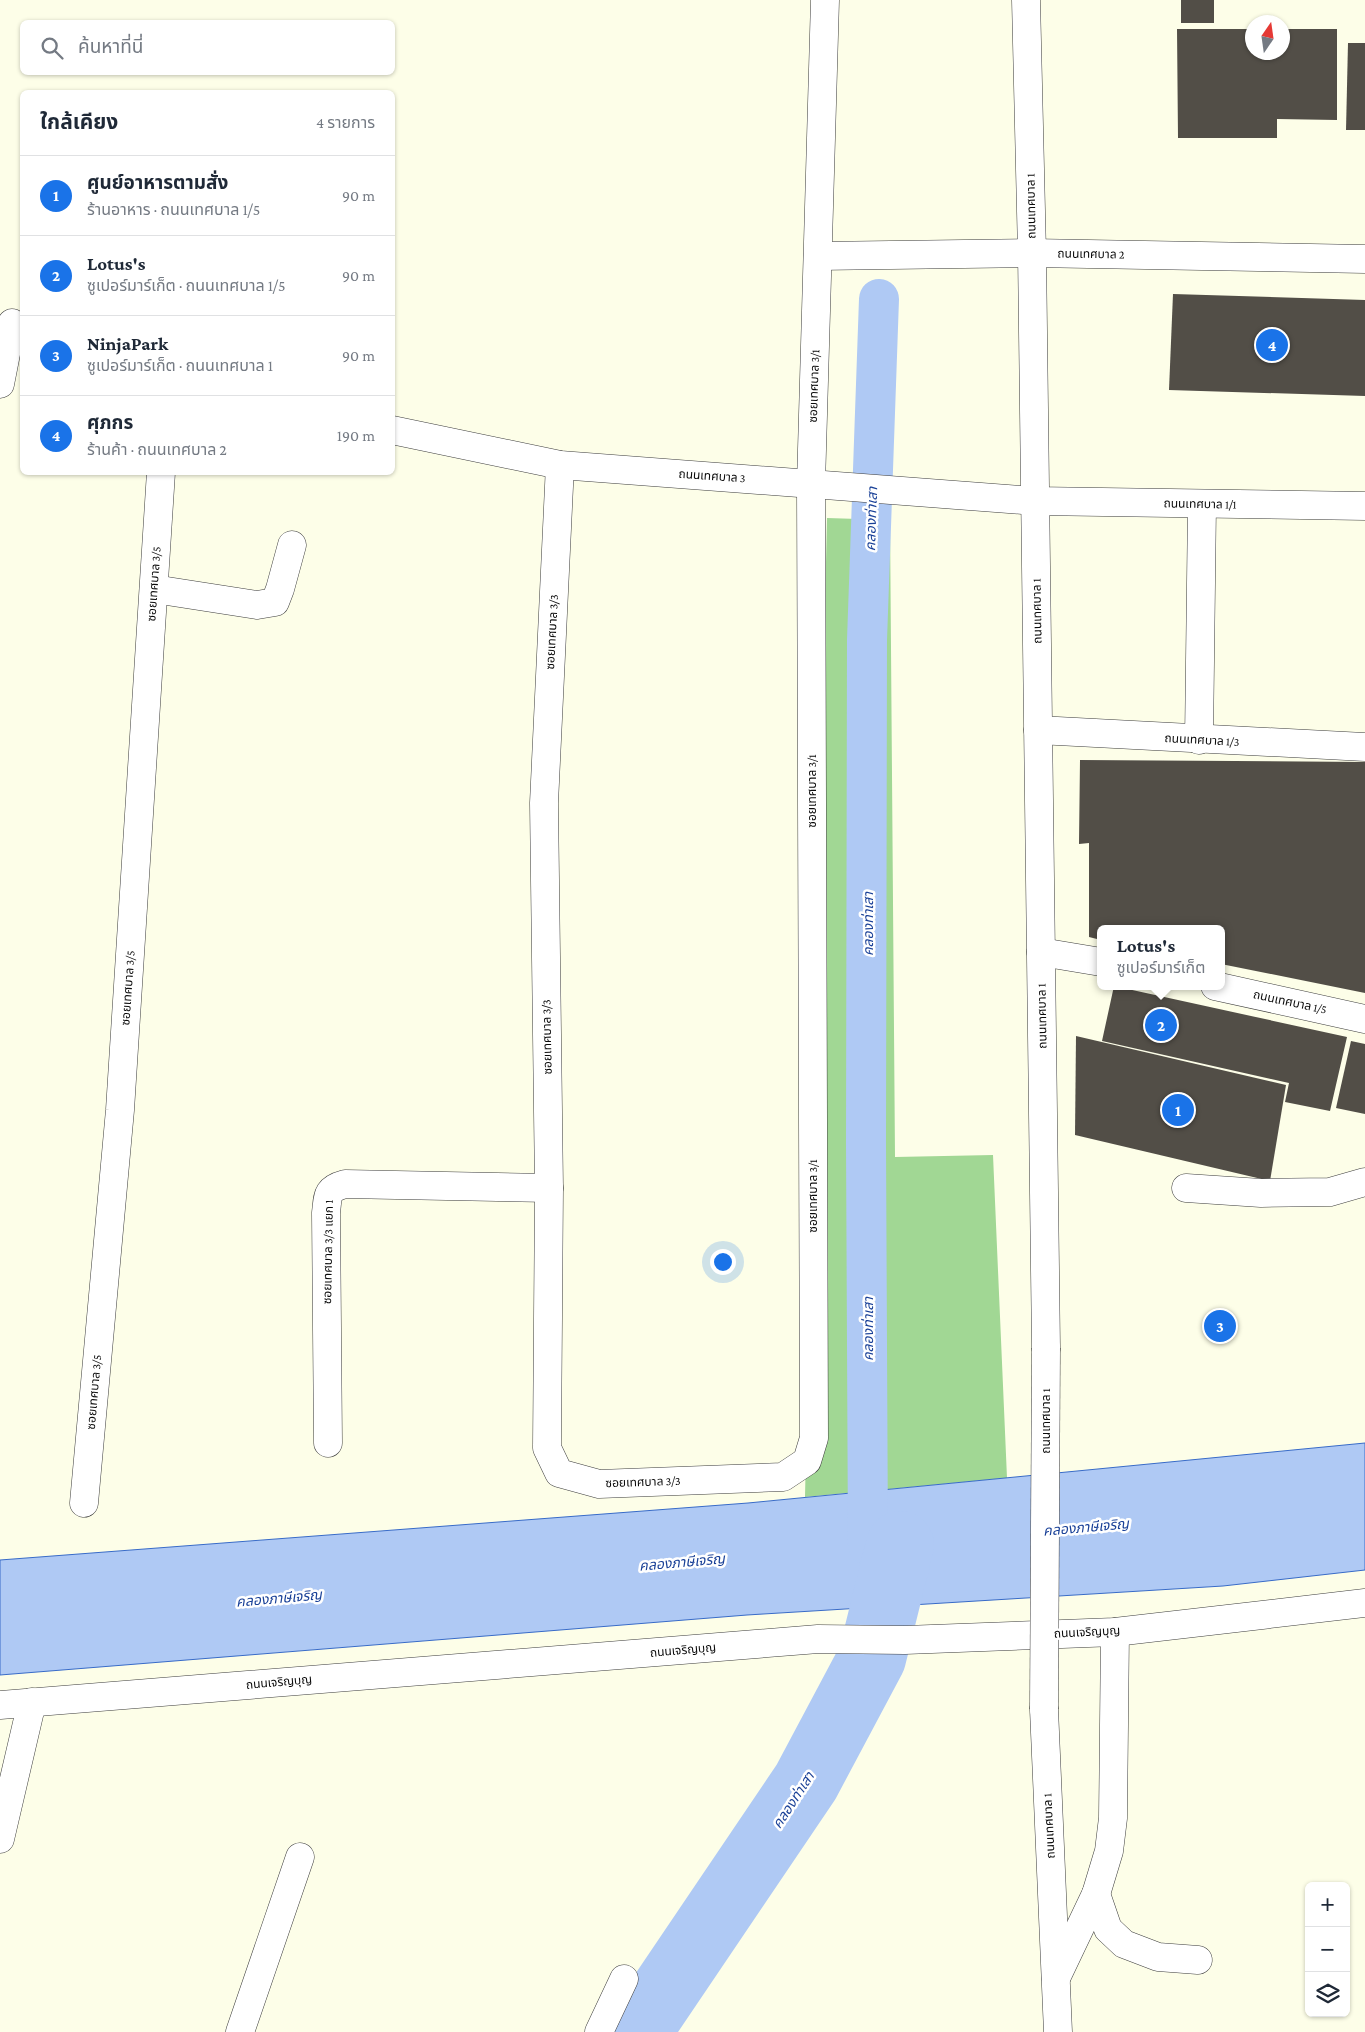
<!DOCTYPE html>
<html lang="th">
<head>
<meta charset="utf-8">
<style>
	:root { --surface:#fff; --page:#f2f2f3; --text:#1f2937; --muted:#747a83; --line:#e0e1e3; --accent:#1a73e8 }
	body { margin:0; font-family:"Crimson Pro","Noto Sans Thai",serif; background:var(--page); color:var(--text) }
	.controls { position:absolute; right:15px; bottom:15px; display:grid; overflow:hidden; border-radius:8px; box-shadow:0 1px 4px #0004 }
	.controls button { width:45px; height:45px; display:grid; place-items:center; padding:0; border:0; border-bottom:1px solid var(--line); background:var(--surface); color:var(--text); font:25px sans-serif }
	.compass { position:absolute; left:1245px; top:15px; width:45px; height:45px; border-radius:50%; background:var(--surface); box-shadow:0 1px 4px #0004; rotate:13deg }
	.you { position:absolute; left:722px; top:1261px; width:18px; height:18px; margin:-12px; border:4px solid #fff; border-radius:50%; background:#1a73e8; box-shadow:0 0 0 8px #1a73e833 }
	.badge { display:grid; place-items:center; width:32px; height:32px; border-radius:50%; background:var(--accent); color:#fff; font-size:16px; font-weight:700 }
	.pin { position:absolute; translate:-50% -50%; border:2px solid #fff; box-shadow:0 1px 5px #0006 }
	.popup { position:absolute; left:1097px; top:925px; width:128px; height:65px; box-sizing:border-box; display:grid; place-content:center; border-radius:8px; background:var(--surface); filter:drop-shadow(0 1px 4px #0005); font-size:16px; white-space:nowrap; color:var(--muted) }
	.popup b { font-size:19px; color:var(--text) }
	.popup::after { content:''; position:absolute; left:50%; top:100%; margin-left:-10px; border:10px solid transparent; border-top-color:var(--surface) }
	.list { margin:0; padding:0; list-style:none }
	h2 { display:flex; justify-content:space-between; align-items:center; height:65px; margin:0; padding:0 20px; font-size:21px }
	h2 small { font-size:16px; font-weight:400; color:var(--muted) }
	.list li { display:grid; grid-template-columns:32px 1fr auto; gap:15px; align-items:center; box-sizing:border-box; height:80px; padding:0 20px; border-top:1px solid var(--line) }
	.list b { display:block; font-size:19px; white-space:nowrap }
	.list p { margin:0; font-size:16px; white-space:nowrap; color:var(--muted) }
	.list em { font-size:16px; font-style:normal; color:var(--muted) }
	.icon { flex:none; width:28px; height:28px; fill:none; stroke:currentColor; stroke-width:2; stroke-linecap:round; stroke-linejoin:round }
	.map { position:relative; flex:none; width:1365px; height:2032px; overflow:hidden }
	.search { position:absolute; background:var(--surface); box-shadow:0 1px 4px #0004; left:20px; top:20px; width:375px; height:55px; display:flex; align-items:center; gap:12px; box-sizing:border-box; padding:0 18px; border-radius:8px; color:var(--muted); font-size:19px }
	.panel { position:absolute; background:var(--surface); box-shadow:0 1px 4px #0004; left:20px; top:90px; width:375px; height:385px; border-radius:8px }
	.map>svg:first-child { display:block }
</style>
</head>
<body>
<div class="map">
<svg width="1365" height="2032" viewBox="0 0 1365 2032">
	<rect width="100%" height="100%" fill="#fdfee8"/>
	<path fill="#a1d794" d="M827,518l63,2 5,637 98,-2 14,323 -202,19z"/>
	<path fill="#afc9f4" stroke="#386bc8" d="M1365,1443v127l-142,16 -476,29 -747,60v-115l748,-57z"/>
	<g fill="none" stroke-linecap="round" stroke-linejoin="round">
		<path stroke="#afc9f4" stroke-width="40" d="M868,1545l-2,-402 1,-503 12,-341"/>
		<path stroke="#afc9f4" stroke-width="68" d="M637,2032l169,-250 66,-124 28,-113"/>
	</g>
	<g fill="#524e47">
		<rect x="1181" y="0" width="33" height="23"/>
		<path d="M1177,29h75v23h30v-23h55v91l-60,-1v19h-99z"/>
		<path d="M1348,43h17v87h-19z"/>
		<path d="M1173,294l192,6v96l-196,-6z"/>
		<path d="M1080,760l285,2v231l-144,-29v-35h-120v11l-12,-3v-94l-10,1z"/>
		<path d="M1114,986l233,51 -17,74 -45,-9 4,-19 -187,-42z"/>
		<path d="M1076,1036l210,49 -16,96 -195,-46z"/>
		<path d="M1351,1041l14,3v70l-29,-6z"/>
	</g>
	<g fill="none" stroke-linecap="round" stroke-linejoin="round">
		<g stroke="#3d3d3d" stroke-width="29">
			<g id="minor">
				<path d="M1026,0l6,253 14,1095"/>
				<path d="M818,256l214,-3 333,6"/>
				<path d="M0,384l12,-61"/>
				<path d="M392,430l168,35 475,36 330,5"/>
				<path d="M560,465l-16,338 5,385 -2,260 12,25 40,11 184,-7 24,-16 7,-23 -3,-954 14,-484"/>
				<path d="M154,589l103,16 18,-3 5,-13 12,-44"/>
				<path d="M1038,730l327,17"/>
				<path d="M1199,740l3,-235"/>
				<path d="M1041,952l60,10"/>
				<path d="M1215,986l150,33"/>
				<path d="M1186,1188l75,5 69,-1 35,-10"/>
				<path d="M328,1443l-2,-230c2,-17 0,-24 19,-29l204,4"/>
				<path d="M84,1503l36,-393 41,-638"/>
				<path d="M0,1705l818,-66 87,1 210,-8 250,-29"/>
				<path d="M1044,1709l14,323"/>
				<path d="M0,1839l32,-137"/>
				<path d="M1096,1894l12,35 16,15 34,13 40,3"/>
				<path d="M1056,1978l40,-84 13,-43 4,-33 2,-186"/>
				<path d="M240,2032l60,-175"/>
				<path d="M599,2032l25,-53"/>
			</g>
		</g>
		<use href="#minor" stroke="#fff" stroke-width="28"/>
		<g stroke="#3d3d3d" stroke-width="29" stroke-linecap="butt">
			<path id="minor-bridge" d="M1044,1709l2,-361"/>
		</g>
		<use href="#minor-bridge" stroke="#fff" stroke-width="28"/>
	</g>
	<g text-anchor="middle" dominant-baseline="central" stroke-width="5" stroke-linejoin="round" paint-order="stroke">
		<g font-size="12" fill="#0a0a0a" stroke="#fff">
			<text transform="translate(1031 206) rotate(-91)">ถนนเทศบาล 1</text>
			<text transform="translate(1091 254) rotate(1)">ถนนเทศบาล 2</text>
			<text transform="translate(814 386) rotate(-88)">ซอยเทศบาล 3/1</text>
			<text transform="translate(712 476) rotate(4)">ถนนเทศบาล 3</text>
			<text transform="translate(1200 504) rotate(1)">ถนนเทศบาล 1/1</text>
			<text transform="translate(154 584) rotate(-86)">ซอยเทศบาล 3/5</text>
			<text transform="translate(1037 611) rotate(-91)">ถนนเทศบาล 1</text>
			<text transform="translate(552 632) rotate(-87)">ซอยเทศบาล 3/3</text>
			<text transform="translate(1202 740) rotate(3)">ถนนเทศบาล 1/3</text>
			<text transform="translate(812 791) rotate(-90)">ซอยเทศบาล 3/1</text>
			<text transform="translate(128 988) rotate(-86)">ซอยเทศบาล 3/5</text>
			<text transform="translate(1290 1002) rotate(12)">ถนนเทศบาล 1/5</text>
			<text transform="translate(1042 1016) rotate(-91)">ถนนเทศบาล 1</text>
			<text transform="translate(547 1037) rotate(-91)">ซอยเทศบาล 3/3</text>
			<text transform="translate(813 1196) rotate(-90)">ซอยเทศบาล 3/1</text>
			<text transform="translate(328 1252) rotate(-89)">ซอยเทศบาล 3/3 แยก 1</text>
			<text transform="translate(94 1392) rotate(-85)">ซอยเทศบาล 3/5</text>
			<text transform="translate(1046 1421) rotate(-90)">ถนนเทศบาล 1</text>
			<text transform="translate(643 1482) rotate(-2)">ซอยเทศบาล 3/3</text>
			<text transform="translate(1087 1632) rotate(-3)">ถนนเจริญบุญ</text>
			<text transform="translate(683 1650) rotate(-5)">ถนนเจริญบุญ</text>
			<text transform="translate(279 1682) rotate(-5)">ถนนเจริญบุญ</text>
			<text transform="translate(1049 1826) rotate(-93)">ถนนเทศบาล 1</text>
		</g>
		<g font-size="14" font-style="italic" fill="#194097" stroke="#fff">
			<text transform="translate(871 519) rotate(-88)">คลองท่าเสา</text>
			<text transform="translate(868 924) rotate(-90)">คลองท่าเสา</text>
			<text transform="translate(868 1329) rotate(-90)">คลองท่าเสา</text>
			<text transform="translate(1086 1527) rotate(-5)">คลองภาษีเจริญ</text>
			<text transform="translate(682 1562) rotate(-5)">คลองภาษีเจริญ</text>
			<text transform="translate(279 1598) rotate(-5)">คลองภาษีเจริญ</text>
			<text transform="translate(793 1800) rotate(-57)">คลองท่าเสา</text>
		</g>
	</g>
</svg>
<div class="controls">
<button>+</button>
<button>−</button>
<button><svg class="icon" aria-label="layers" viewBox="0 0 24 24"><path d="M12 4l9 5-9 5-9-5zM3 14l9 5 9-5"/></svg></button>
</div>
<svg class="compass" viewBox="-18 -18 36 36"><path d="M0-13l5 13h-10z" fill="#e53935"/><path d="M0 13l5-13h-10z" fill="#747a83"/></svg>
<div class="you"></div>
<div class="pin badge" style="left:1178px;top:1110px">1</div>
<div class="pin badge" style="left:1161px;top:1025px">2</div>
<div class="popup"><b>Lotus's</b>ซูเปอร์มาร์เก็ต</div>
<div class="pin badge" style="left:1220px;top:1326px">3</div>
<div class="pin badge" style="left:1272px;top:345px">4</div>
<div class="search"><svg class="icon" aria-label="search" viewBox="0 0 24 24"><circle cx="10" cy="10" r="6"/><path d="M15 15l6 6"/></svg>ค้นหาที่นี่</div>
<section class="panel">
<h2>ใกล้เคียง<small>4 รายการ</small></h2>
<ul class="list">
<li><span class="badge">1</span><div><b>ศูนย์อาหารตามสั่ง</b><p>ร้านอาหาร · ถนนเทศบาล 1/5</p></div><em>90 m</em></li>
<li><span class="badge">2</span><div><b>Lotus's</b><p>ซูเปอร์มาร์เก็ต · ถนนเทศบาล 1/5</p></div><em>90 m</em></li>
<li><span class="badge">3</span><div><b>NinjaPark</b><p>ซูเปอร์มาร์เก็ต · ถนนเทศบาล 1</p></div><em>90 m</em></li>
<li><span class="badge">4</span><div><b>ศุภกร</b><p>ร้านค้า · ถนนเทศบาล 2</p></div><em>190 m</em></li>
</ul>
</section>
</div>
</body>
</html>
